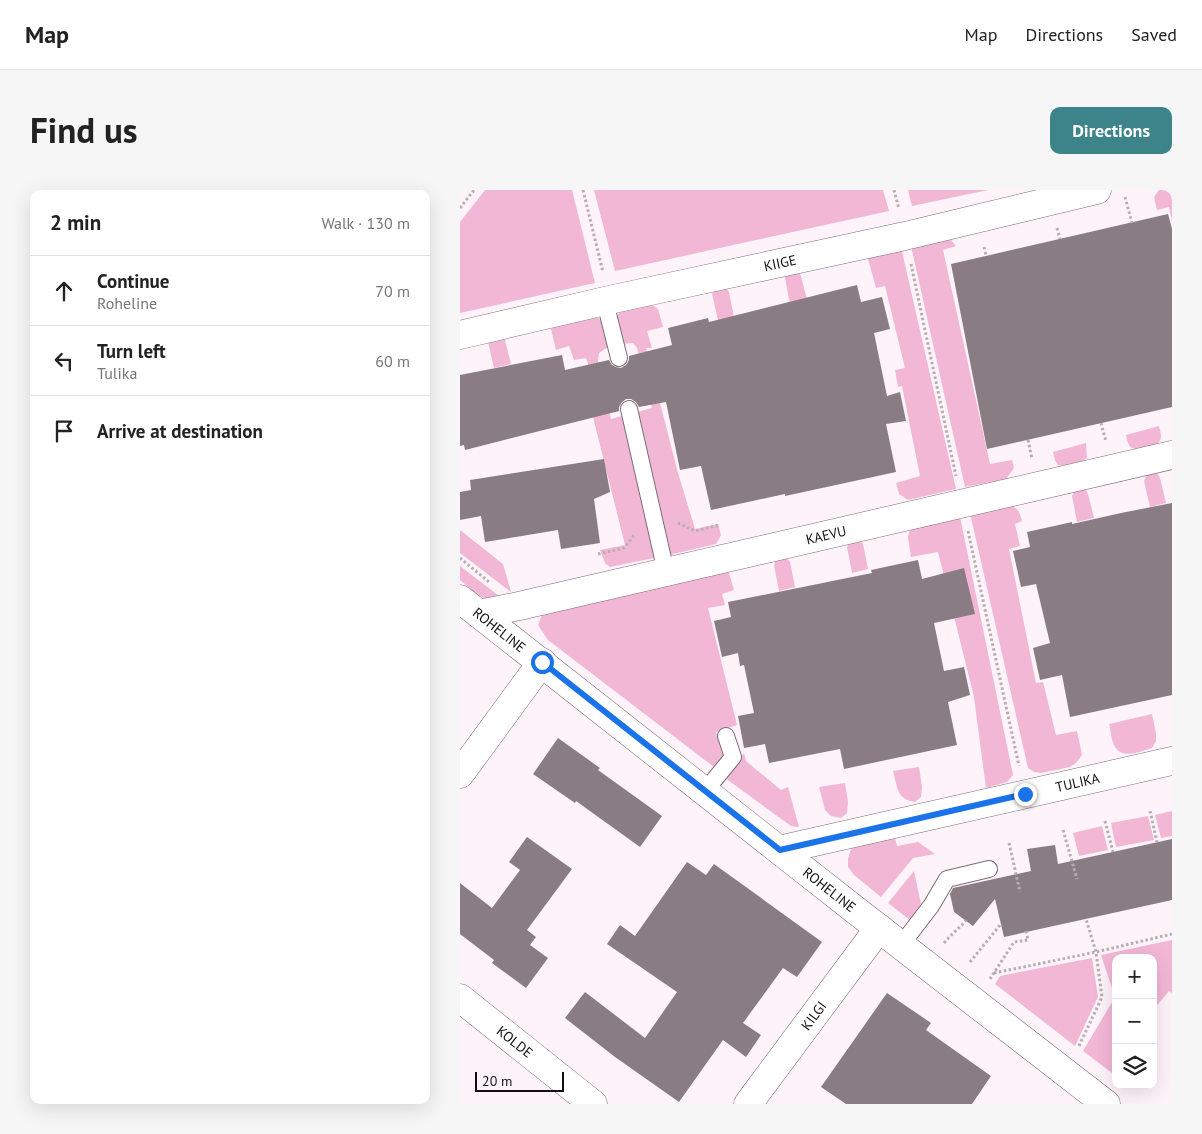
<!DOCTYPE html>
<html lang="en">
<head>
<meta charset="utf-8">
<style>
	:root { --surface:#fff; --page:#f6f6f6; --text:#222; --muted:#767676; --line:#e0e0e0; --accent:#3c848a }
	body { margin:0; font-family:"PT Sans",sans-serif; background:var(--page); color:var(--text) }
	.controls { position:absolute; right:15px; bottom:15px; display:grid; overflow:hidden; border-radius:10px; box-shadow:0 5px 20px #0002 }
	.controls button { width:45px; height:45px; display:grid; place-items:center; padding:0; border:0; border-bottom:1px solid var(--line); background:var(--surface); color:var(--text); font:25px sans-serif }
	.scale { position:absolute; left:15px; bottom:12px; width:89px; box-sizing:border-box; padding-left:5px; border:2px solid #141012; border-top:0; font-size:14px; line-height:18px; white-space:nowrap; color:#141012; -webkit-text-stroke:4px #fef3f8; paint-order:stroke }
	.stop { position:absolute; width:15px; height:15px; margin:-11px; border:4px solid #1a73e8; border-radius:50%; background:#fff }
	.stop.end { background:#1a73e8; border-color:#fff; box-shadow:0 1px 5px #0008 }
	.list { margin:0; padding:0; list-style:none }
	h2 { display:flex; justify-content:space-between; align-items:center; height:65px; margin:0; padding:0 20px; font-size:21px }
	h2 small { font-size:16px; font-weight:400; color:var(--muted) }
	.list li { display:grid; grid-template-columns:32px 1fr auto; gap:15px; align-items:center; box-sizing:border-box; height:70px; padding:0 20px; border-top:1px solid var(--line) }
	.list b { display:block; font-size:19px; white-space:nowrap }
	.list p { margin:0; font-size:16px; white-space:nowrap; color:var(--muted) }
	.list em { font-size:16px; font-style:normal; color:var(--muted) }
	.icon { flex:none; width:28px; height:28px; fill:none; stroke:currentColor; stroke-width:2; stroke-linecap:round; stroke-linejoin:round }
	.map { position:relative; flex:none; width:712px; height:914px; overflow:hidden; border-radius:10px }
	header { display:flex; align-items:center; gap:30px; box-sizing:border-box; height:70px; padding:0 25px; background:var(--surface); border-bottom:1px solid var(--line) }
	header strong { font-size:24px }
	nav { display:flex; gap:28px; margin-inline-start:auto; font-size:18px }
	.intro { display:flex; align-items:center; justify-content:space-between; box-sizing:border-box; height:120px; padding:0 30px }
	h1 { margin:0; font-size:35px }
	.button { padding:12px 22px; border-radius:10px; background:var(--accent); color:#fff; font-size:18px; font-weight:700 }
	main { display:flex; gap:30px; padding:0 30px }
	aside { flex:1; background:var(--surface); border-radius:10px; box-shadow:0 5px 20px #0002 }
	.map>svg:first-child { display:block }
</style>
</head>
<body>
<header>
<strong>Map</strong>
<nav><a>Map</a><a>Directions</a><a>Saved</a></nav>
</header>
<div class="intro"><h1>Find us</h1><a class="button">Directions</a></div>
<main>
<aside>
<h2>2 min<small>Walk · 130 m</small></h2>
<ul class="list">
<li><svg class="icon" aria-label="ahead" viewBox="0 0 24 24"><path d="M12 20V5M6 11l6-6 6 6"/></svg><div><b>Continue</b><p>Roheline</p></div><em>70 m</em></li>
<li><svg class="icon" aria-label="left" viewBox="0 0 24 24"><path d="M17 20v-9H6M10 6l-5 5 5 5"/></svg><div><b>Turn left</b><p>Tulika</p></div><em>60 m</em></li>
<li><svg class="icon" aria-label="arrive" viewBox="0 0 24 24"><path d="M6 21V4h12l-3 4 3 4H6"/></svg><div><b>Arrive at destination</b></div></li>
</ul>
</aside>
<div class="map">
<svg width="712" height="914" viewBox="0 0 712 914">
	<rect width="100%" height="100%" fill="#fef3f8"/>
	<g fill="#f3b7d6">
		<path d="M25,0h87l23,93 -135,30v-91z"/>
		<path d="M134,0h289l6,21 -274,60z"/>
		<path d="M448,0h80l-76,16z"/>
		<path d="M699,0h13v31l-3,-14 -12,3 -3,-13z"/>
		<path d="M484,49l7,1 5,6 -13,4 47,214 22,-4 2,8 -8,11 -41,8 -54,-241z"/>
		<path d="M441,57l55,242 -48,11 -9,-6 -3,-11 24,-7 -18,-90 -4,1 -3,-17 10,-2 -20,-82 -9,2 -9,-33z"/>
		<path d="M337,80l4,6 6,24 -17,4 -5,-26 3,-6z"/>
		<path d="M265,96l4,6 5,25 -16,3 -6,-26 3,-6z"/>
		<path d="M190,113l8,6 5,18 -16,4 5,17h-6l32,125 17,56 23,-5 3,11 -5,9 -47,11 -59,12 -5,-4 -5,-13 25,-5 -37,-148 1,-30 -3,-9 -12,2 -5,-14 -13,4 -5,-21 2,-3 38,-9 8,1 5,9 4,20 -9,6 -1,8 13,58 41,-11 -15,-60 -4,-5 -11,1 -5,-27 3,-5z"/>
		<path d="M41,144l4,6 6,24 -17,4 -6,-26z"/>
		<path d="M699,236c1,5 4,12 0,16 -2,3 -7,3 -11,4 -14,4 -19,6 -22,-11z"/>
		<path d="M626,253l1,15c-6,5 -21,9 -29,7l-3,-5 -2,-8z"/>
		<path d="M697,283l3,5 6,25 -16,4 -6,-26 3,-7z"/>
		<path d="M625,298l3,6 6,24 -17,4 -5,-26 3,-6z"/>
		<path d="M546,314c12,4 13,6 16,17l-7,3 5,22 -11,3 27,134 7,-1 13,53 21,-4 5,24 -6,8 -6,4 -29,6 -7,-1 -6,-4 -58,-255z"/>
		<path d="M500,327l53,258 -6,7 -21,6 -12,-91 -36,-145 -27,5 -3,-19 1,-6 6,-6z"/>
		<path d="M0,340l43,34 8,28 -51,-39z"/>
		<path d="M399,349l4,5 5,25 -16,4 -5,-26 3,-7z"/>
		<path d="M326,367l4,5 5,25 -16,4 -5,-26 2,-7z"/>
		<path d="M0,376l43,33c-22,3 -27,-6 -43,-19z"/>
		<path d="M266,380l3,3 5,17 -12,4 3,11 -17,3 29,117 -21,7 8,25 -10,10 -166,-127 -10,-15 4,-10 4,-3z"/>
		<path d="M692,524l4,19v8l-4,7c-13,4 -31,12 -38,-3 -3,-6 -3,-15 -5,-21z"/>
		<path d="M284,563l2,8 35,29 7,-3 11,40 -8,-1 -66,-48z"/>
		<path d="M459,577l3,20 -1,10 -6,5c-19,-3 -17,-14 -22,-31z"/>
		<path d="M385,593l3,19 -1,11 -6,5 -10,-2 -6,-6 -6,-23z"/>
		<path d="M712,621v25l-11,2 -6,-23z"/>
		<path d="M688,626l6,24 -38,7 -5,-24z"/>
		<path d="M642,636l6,24 -29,6 -6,-23z"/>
		<path d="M434,644l3,12 21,-4 17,12 -22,4 -32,39 -27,-22 -6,-8v-8l3,-10 8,-7z"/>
		<path d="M454,681l7,33 -11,16 -22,-17z"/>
		<path d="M712,750v53l-3,-2 -16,19v-52h-37v118l-33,-25 32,-54 -14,-42z"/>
		<path d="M632,768l6,39 -23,49 -80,-62 5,-8z"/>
	</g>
	<g fill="#897c82">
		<path d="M708,24l4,15v178l-185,42 -36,-185z"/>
		<path d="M397,95l4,17 21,-5 8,32 -16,4 13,63 13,-4 6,29 -20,3 10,48 -111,24v-2l-74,16 -10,-44 -21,4 -14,-68 -27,5 -3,-5 -5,-3h-5l-4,3 -3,5v4l-154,39 -1,-5 -4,1v-71l102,-20 3,15 44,-10 3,5 4,2 5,1 5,-3 3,-5v-4l43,-11 -4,-17 40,-10 1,4z"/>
		<path d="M144,269l6,33 -16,7 6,44 -39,6 -3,-19 -73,12 -4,-26 -21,4v-28l11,-2 -1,-10z"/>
		<path d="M712,313v192l-102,22 -8,-42 -22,5 -7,-32 17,-5 -14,-59 -15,3 -8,-36 17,-4 -3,-15 45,-10v2l49,-11z"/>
		<path d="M458,370l4,19 42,-11 11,46 -41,9 10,48 20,-4 6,28 -22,7 9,43 -113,24 -4,-20 -71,14 -4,-19 -21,4 -6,-32 16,-3 -10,-48 -4,1 -2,-13 -16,4 -8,-36 17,-4 -3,-15 144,-29 -1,-3z"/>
		<path d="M98,548l42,30 -2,2 64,46 -22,31 -64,-46 -1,2 -42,-29z"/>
		<path d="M67,647l45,32 -45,61 9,7 -6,8 18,13 -22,30 -34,-25 2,-3 -34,-26v-51l32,25 28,-38 -11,-8z"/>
		<path d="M712,649v61l-168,37 -9,-38 -22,27 -19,-14 -4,-18 3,-6 78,-17 -4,-22 28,-4 3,19z"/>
		<path d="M227,672l19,13 8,-11 108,78 -25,35 -14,-9 -40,55 18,12 -15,22 -23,-17 -44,62 -64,-45 -50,-39 20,-26 60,46 32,-46 -70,-48 13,-19 15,11z"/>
		<path d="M427,803l44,30 -5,7 65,46 -19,28h-126l-25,-17z"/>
	</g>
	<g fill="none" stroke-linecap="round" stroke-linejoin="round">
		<g stroke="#7a6e74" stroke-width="18">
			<g id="service">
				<path d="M145,112l14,56"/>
				<path d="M169,219l37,163"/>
				<path d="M245,601l28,-34 -7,-21"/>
				<path d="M441,755l30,-39 16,-27 42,-10"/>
			</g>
		</g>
		<g stroke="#7a6e74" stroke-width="29">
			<g id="minor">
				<path id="s1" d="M0,145l149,-35 296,-64 192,-46"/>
				<path id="s2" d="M0,409l394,310 252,195"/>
				<path id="s3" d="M19,424l40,-8 653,-151"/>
				<path d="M0,584l82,-112"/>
				<path id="s4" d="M319,660l393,-89"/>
				<path id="s5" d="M0,808l133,106"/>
				<path id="s6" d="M288,914l131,-176"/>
			</g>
		</g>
		<g stroke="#b7aeb2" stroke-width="3" stroke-dasharray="2.5 2.5" stroke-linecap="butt">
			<path d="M123,0l20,82"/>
			<path d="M434,0l5,19"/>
			<path d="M665,7l7,26"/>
			<path d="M0,18l14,-18"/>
			<path d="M597,38l3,11"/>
			<path d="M524,57l2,9"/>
			<path d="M451,74l45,212"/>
			<path d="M641,233l5,19"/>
			<path d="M568,250l4,19"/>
			<path d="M218,333l17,8 25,-6"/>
			<path d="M508,341l51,235"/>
			<path d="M138,364l26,-6 10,-13"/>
			<path d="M0,368l29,24"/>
			<path d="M690,621l7,31"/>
			<path d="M645,631l8,31"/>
			<path d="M603,640l14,49"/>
			<path d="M549,653l11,49"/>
			<path d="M484,753c7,-9 15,-14 22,-23"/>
			<path d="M510,772l31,-38"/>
			<path d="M534,783l102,-21 76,-18"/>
			<path d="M530,789l24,-37 14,-2 -2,-9"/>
			<path d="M619,856l23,-49 -6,-45 -10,-33"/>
		</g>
		<use href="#service" stroke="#fff" stroke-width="16"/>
		<use href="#minor" stroke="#fff" stroke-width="28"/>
	</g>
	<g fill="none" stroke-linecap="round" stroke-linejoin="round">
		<path stroke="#1a73e8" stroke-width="6" d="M82,472l238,188 245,-56"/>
	</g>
	<g text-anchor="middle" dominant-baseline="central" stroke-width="4" stroke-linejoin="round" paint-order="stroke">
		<g font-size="14" fill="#141012" stroke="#fef3f8">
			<text stroke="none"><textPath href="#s1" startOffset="328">KIIGE</textPath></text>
			<text stroke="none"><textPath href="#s3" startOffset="356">KAEVU</textPath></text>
			<text stroke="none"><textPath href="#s2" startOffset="50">ROHELINE</textPath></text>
			<text stroke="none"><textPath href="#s4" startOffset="306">TULIKA</textPath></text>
			<text stroke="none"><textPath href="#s2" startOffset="470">ROHELINE</textPath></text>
			<text stroke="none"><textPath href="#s6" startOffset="110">KILGI</textPath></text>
			<text stroke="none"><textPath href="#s5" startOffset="70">KOLDE</textPath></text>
		</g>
	</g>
</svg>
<div class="controls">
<button>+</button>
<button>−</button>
<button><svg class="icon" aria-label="layers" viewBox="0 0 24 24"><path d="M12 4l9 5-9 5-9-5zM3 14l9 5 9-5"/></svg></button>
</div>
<div class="scale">20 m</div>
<div class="stop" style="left:82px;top:472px"></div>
<div class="stop end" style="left:565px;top:604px"></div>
</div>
</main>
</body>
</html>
